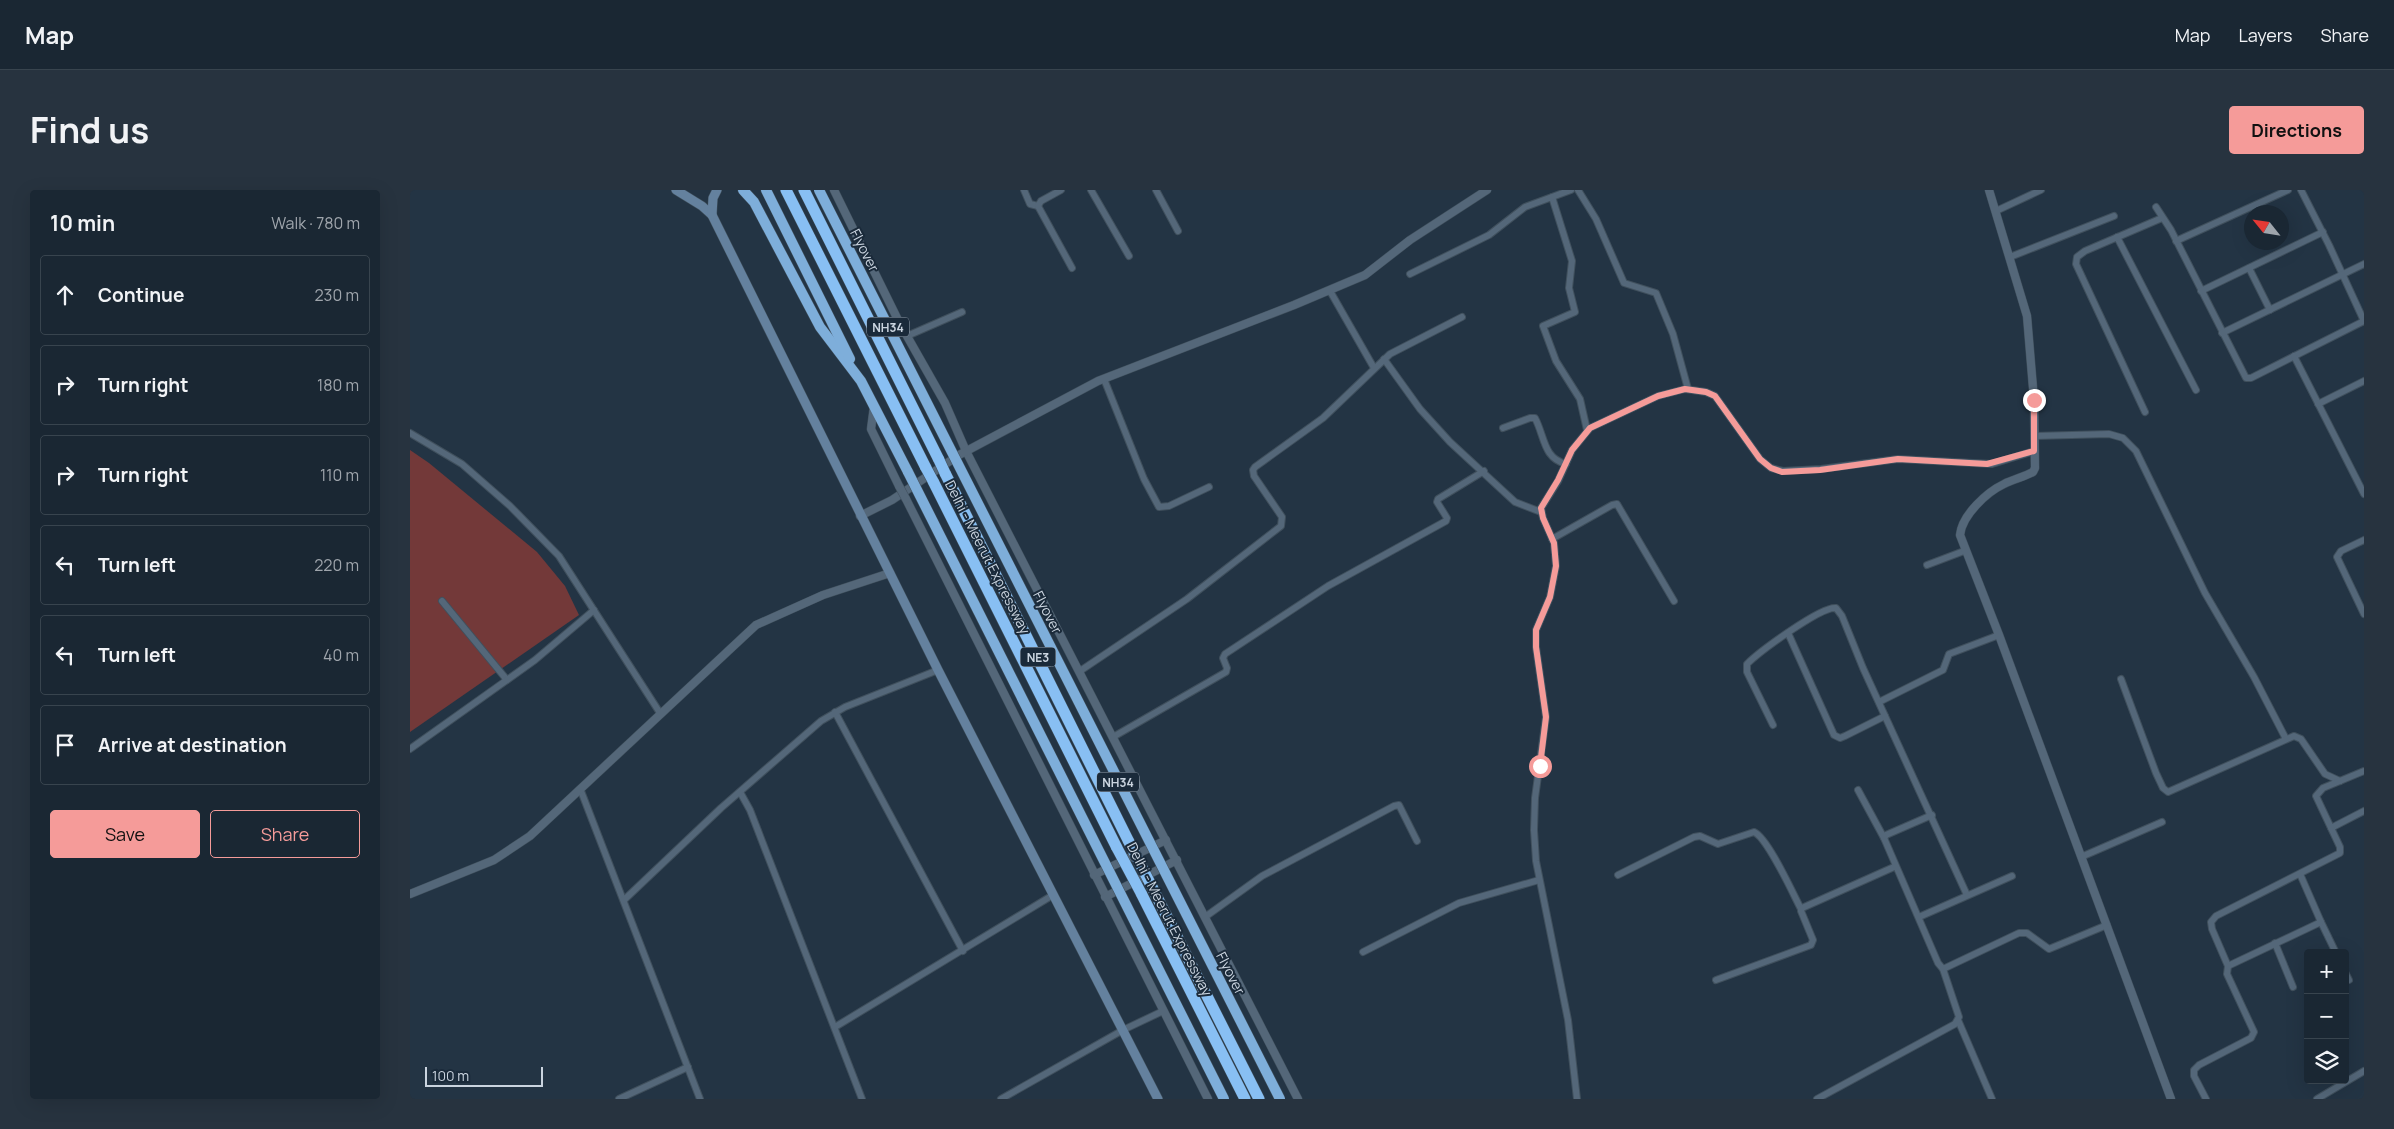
<!DOCTYPE html>
<html lang="en">
<head>
<meta charset="utf-8">
<style>
	:root { --surface:#1a2733; --page:#27333f; --text:#f1f3f6; --muted:#9fa5ac; --line:#38444e; --accent:#f59b99 }
	body { margin:0; font-family:Manrope,sans-serif; background:var(--page); color:var(--text) }
	.controls { position:absolute; right:15px; bottom:15px; display:grid; overflow:hidden; border-radius:5px; box-shadow:0 5px 20px #0002 }
	.controls button { width:45px; height:45px; display:grid; place-items:center; padding:0; border:0; border-bottom:1px solid var(--line); background:var(--surface); color:var(--text); font:25px sans-serif }
	.compass { position:absolute; left:1834px; top:15px; width:45px; height:45px; border-radius:50%; background:var(--surface); box-shadow:0 5px 20px #0002; rotate:300deg }
	.scale { position:absolute; left:15px; bottom:12px; width:118px; box-sizing:border-box; padding-left:5px; border:2px solid #cad4df; border-top:0; font-size:14px; line-height:18px; white-space:nowrap; color:#cad4df; -webkit-text-stroke:4px #1a2a3a; paint-order:stroke }
	.stop { position:absolute; width:15px; height:15px; margin:-11px; border:4px solid #f59b99; border-radius:50%; background:#fff }
	.stop.end { background:#f59b99; border-color:#fff; box-shadow:0 1px 5px #0008 }
	.list { margin:0; padding:0; list-style:none }
	h2 { display:flex; justify-content:space-between; align-items:center; height:65px; margin:0; padding:0 20px; font-size:21px }
	h2 small { font-size:16px; font-weight:400; color:var(--muted) }
	.list li { display:grid; grid-template-columns:32px 1fr auto; gap:15px; align-items:center; box-sizing:border-box; height:80px; margin:0 10px 10px; padding:0 10px; border:1px solid var(--line); border-radius:5px }
	.list b { display:block; font-size:19px; white-space:nowrap }
	.list em { font-size:16px; font-style:normal; color:var(--muted) }
	.actions { display:flex; gap:10px; padding:15px 20px }
	.actions a { flex:1; padding:11px 0; border:1px solid var(--accent); border-radius:5px; text-align:center; font-size:18px; color:var(--accent) }
	.actions .main { background:var(--accent); color:#111 }
	.icon { flex:none; width:28px; height:28px; fill:none; stroke:currentColor; stroke-width:2; stroke-linecap:round; stroke-linejoin:round }
	.map { position:relative; flex:none; width:1954px; height:909px; overflow:hidden; border-radius:5px }
	header { display:flex; align-items:center; gap:30px; box-sizing:border-box; height:70px; padding:0 25px; background:var(--surface); border-bottom:1px solid var(--line) }
	header strong { font-size:24px }
	nav { display:flex; gap:28px; margin-inline-start:auto; font-size:18px }
	.intro { display:flex; align-items:center; justify-content:space-between; box-sizing:border-box; height:120px; padding:0 30px }
	h1 { margin:0; font-size:35px }
	.button { padding:12px 22px; border-radius:5px; background:var(--accent); color:#111; font-size:18px; font-weight:700 }
	main { display:flex; gap:30px; padding:0 30px }
	aside { flex:1; background:var(--surface); border-radius:5px; box-shadow:0 5px 20px #0002 }
	.map>svg:first-child { display:block }
</style>
</head>
<body>
<header>
<strong>Map</strong>
<nav><a>Map</a><a>Layers</a><a>Share</a></nav>
</header>
<div class="intro"><h1>Find us</h1><a class="button">Directions</a></div>
<main>
<aside>
<h2>10 min<small>Walk · 780 m</small></h2>
<ul class="list">
<li><svg class="icon" aria-label="ahead" viewBox="0 0 24 24"><path d="M12 20V5M6 11l6-6 6 6"/></svg><div><b>Continue</b></div><em>230 m</em></li>
<li><svg class="icon" aria-label="right" viewBox="0 0 24 24"><path d="M7 20v-9h11M14 6l5 5-5 5"/></svg><div><b>Turn right</b></div><em>180 m</em></li>
<li><svg class="icon" aria-label="right" viewBox="0 0 24 24"><path d="M7 20v-9h11M14 6l5 5-5 5"/></svg><div><b>Turn right</b></div><em>110 m</em></li>
<li><svg class="icon" aria-label="left" viewBox="0 0 24 24"><path d="M17 20v-9H6M10 6l-5 5 5 5"/></svg><div><b>Turn left</b></div><em>220 m</em></li>
<li><svg class="icon" aria-label="left" viewBox="0 0 24 24"><path d="M17 20v-9H6M10 6l-5 5 5 5"/></svg><div><b>Turn left</b></div><em>40 m</em></li>
<li><svg class="icon" aria-label="arrive" viewBox="0 0 24 24"><path d="M6 21V4h12l-3 4 3 4H6"/></svg><div><b>Arrive at destination</b></div></li>
</ul>
<div class="actions"><a class="main">Save</a><a>Share</a></div>
</aside>
<div class="map">
<svg width="1954" height="909" viewBox="0 0 1954 909">
	<rect width="100%" height="100%" fill="#233444"/>
	<path fill="#733939" d="M0,260l19,13 108,89 28,34 14,29 -169,117z"/>
	<g fill="none" stroke-linecap="round" stroke-linejoin="round">
		<g stroke="#40505d" stroke-width="8">
			<g id="minor">
				<path d="M614,0l6,14 8,2"/>
				<path d="M651,0l-20,11 -3,5 34,62"/>
				<path d="M681,0l38,66"/>
				<path d="M746,0l22,41"/>
				<path d="M1168,0l18,29 28,64 32,10 17,41 15,55"/>
				<path d="M1891,0l28,55 35,76"/>
				<path d="M1142,7l20,64 -3,27 6,24 -32,14 13,35 24,38 7,31"/>
				<path d="M1746,17l15,23 75,148h5l113,-57"/>
				<path d="M1586,21l45,-21"/>
				<path d="M1707,47l79,153"/>
				<path d="M1766,51l112,-51"/>
				<path d="M1600,67l104,-41"/>
				<path d="M1839,78l21,42"/>
				<path d="M1000,84l79,-39 36,-28 46,-17"/>
				<path d="M920,101l44,77"/>
				<path d="M1791,101l122,-59"/>
				<path d="M1812,143l142,-69"/>
				<path d="M497,146l55,-24"/>
				<path d="M1884,166l70,138"/>
				<path d="M974,169l36,50 30,33 65,60 26,10"/>
				<path d="M694,189l40,100 15,28 10,-1 40,-19"/>
				<path d="M1908,214l46,-23"/>
				<path d="M1735,222l-69,-148 1,-7 8,-6 77,-33"/>
				<path d="M1093,238l27,-10h5c10,19 8,40 31,46"/>
				<path d="M0,243l52,31 48,42 49,50 101,157"/>
				<path d="M1624,246l75,-2 14,4 13,13 69,142 49,84 32,62"/>
				<path d="M1142,349l60,-34 5,-1 57,97"/>
				<path d="M1954,350l-23,11 -4,6 27,57"/>
				<path d="M1517,375l37,-14"/>
				<path d="M32,411l65,79"/>
				<path d="M1378,443l46,102 6,3 5,-2 40,-20"/>
				<path d="M670,481l107,-72 94,-73 1,-9 -28,-41 -1,-6 2,-3 68,-49 67,-64 72,-37"/>
				<path d="M1711,489l35,94 7,15 5,4 126,-56 7,3 24,35 15,7"/>
				<path d="M1469,512l64,-32 6,-16 50,-19"/>
				<path d="M425,522l128,239"/>
				<path d="M1363,535l-26,-53v-8c12,-12 74,-58 89,-56l6,8 21,52 104,227"/>
				<path d="M703,547l113,-65 1,-4 -4,-10 2,-4 103,-68 118,-65 1,-3 -10,-16 1,-3 46,-28"/>
				<path d="M0,559l125,-89 59,-50"/>
				<path d="M171,601l119,308"/>
				<path d="M330,602l10,18 112,289"/>
				<path d="M1921,638l33,-17"/>
				<path d="M1474,648l2,-3 46,-20"/>
				<path d="M1671,667l81,-35"/>
				<path d="M1208,685l76,-38 6,-1 18,8 36,-12c14,6 39,62 47,77"/>
				<path d="M214,710l97,-92 100,-87 24,-14 93,-37"/>
				<path d="M795,727l57,-41 132,-70 5,-1 18,36"/>
				<path d="M1509,727l93,-41"/>
				<path d="M1911,732l15,31"/>
				<path d="M1865,753l18,44"/>
				<path d="M953,762l96,-49 80,-23"/>
				<path d="M1818,776l93,-44 -21,-48"/>
				<path d="M1533,779l76,-36h8l22,16 58,-24"/>
				<path d="M1935,782l4,8"/>
				<path d="M1306,790l95,-35 2,-5 -12,-29 1,-3 92,-41"/>
				<path d="M1548,830l34,79"/>
				<path d="M425,837l218,-132"/>
				<path d="M209,909l69,-32"/>
				<path d="M591,909l122,-69 40,-19"/>
				<path d="M1167,909l-9,-79 -32,-159 -2,-31 1,-32 11,-81 -10,-70v-17l14,-33 6,-31 -2,-23 -11,-25 -2,-10 17,-27 14,-31 18,-22 68,-32 27,-7 21,3 9,4 45,63 11,9 12,3 38,-2 77,-10 94,5 42,-13"/>
				<path d="M1407,909l138,-75 4,-7 -16,-48 -5,-6 -54,-125 -26,-48"/>
				<path d="M1796,909l-12,-23v-6l5,-5 52,-27 3,-6 -27,-58 1,-8 -16,-37 -1,-7 5,-6 124,-63v-6l-24,-51 7,-8 41,-17"/>
				<path d="M1907,909l47,-28"/>
			</g>
		</g>
		<g stroke="#40505d" stroke-width="9">
			<g id="tertiary">
				<path d="M424,0l65,132 46,81 21,48 332,648"/>
				<path d="M1579,0l38,126 7,84 1,68 -2,4c-9,5 -19,7 -29,12 -17,8 -42,31 -44,51l39,100 172,464"/>
				<path d="M464,216l-3,23 28,57"/>
				<path d="M496,309l302,600"/>
				<path d="M450,326l32,-16 67,-45 139,-74 196,-76 71,-30 45,-35 77,-50"/>
				<path d="M684,685l72,-35"/>
				<path d="M0,704l84,-34 36,-24 226,-211 67,-30 67,-22"/>
				<path d="M695,707l72,-37"/>
			</g>
		</g>
		<g stroke="#40505d" stroke-width="10">
			<g id="secondary">
				<path d="M266,0l26,16 10,9 226,455 220,429"/>
				<path d="M302,25l1,-17 4,-8"/>
			</g>
		</g>
		<g stroke="#40505d" stroke-width="11">
			<g id="trunk">
				<path d="M333,0l11,12 66,125 41,54 47,91"/>
				<path d="M356,0l84,169"/>
			</g>
		</g>
		<g stroke="#40505d" stroke-width="12">
			<g id="motorway">
				<path d="M376,0l140,278"/>
				<path d="M394,0l135,270"/>
				<path d="M535,283l184,369"/>
				<path d="M523,291l184,367"/>
				<path d="M742,697l107,212"/>
				<path d="M731,703l104,206"/>
			</g>
		</g>
		<use href="#minor" stroke="#546779" stroke-width="6"/>
		<use href="#tertiary" stroke="#546779" stroke-width="8"/>
		<use href="#secondary" stroke="#64819e" stroke-width="9"/>
		<use href="#trunk" stroke="#7eaeda" stroke-width="10"/>
		<use href="#motorway" stroke="#88bff3" stroke-width="11"/>
		<g stroke="#40505d" stroke-width="9" stroke-linecap="butt">
			<path id="tertiary-bridge" d="M489,296l7,13"/>
		</g>
		<g stroke="#40505d" stroke-width="11" stroke-linecap="butt">
			<g id="trunk-bridge">
				<path d="M409,0l461,909"/>
				<path d="M498,282l316,627"/>
			</g>
		</g>
		<g stroke="#40505d" stroke-width="12" stroke-linecap="butt">
			<g id="motorway-bridge">
				<path d="M529,270l6,13"/>
				<path d="M516,278l7,13"/>
				<path d="M719,652l23,45"/>
				<path d="M707,658l24,45"/>
			</g>
		</g>
		<use href="#tertiary-bridge" stroke="#546779" stroke-width="8"/>
		<use href="#trunk-bridge" stroke="#7eaeda" stroke-width="10"/>
		<use href="#motorway-bridge" stroke="#88bff3" stroke-width="11"/>
	</g>
	<g fill="none" stroke-linecap="round" stroke-linejoin="round">
		<path stroke="#f59b99" stroke-width="6" d="M1130,576l6,-49 -10,-70v-17l14,-33 6,-31 -2,-23 -11,-25 -2,-10 17,-28 14,-30 18,-22 68,-32 27,-7 21,3 9,4 45,63 11,9 11,4 38,-2 78,-11 89,5 47,-13v-51"/>
	</g>
	<g text-anchor="middle" dominant-baseline="central" stroke-width="4" stroke-linejoin="round" paint-order="stroke">
		<g fill="#1a2a3a" stroke="#95a1ae" stroke-width="1">
			<rect x="457" y="127.5" width="42" height="19" rx="4"/>
			<rect x="610.5" y="457.5" width="35" height="19" rx="4"/>
			<rect x="687" y="582.5" width="42" height="19" rx="4"/>
		</g>
		<g font-size="12" font-weight="bold" fill="#cad4df">
			<text x="478" y="137">NH34</text>
			<text x="628" y="467">NE3</text>
			<text x="708" y="592">NH34</text>
		</g>
		<g font-size="14" fill="#cad4df" stroke="#1a2a3a">
			<text transform="translate(455 60) rotate(63)">Flyover</text>
			<text transform="translate(578 367) rotate(63)">Delhi - Meerut Expressway</text>
			<text transform="translate(638 422) rotate(63)">Flyover</text>
			<text transform="translate(760 729) rotate(63)">Delhi - Meerut Expressway</text>
			<text transform="translate(821 783) rotate(63)">Flyover</text>
		</g>
	</g>
</svg>
<div class="controls">
<button>+</button>
<button>−</button>
<button><svg class="icon" aria-label="layers" viewBox="0 0 24 24"><path d="M12 4l9 5-9 5-9-5zM3 14l9 5 9-5"/></svg></button>
</div>
<svg class="compass" viewBox="-18 -18 36 36"><path d="M0-13l5 13h-10z" fill="#e53935"/><path d="M0 13l5-13h-10z" fill="#9fa5ac"/></svg>
<div class="scale">100 m</div>
<div class="stop" style="left:1130px;top:576px"></div>
<div class="stop end" style="left:1624px;top:210px"></div>
</div>
</main>
</body>
</html>
